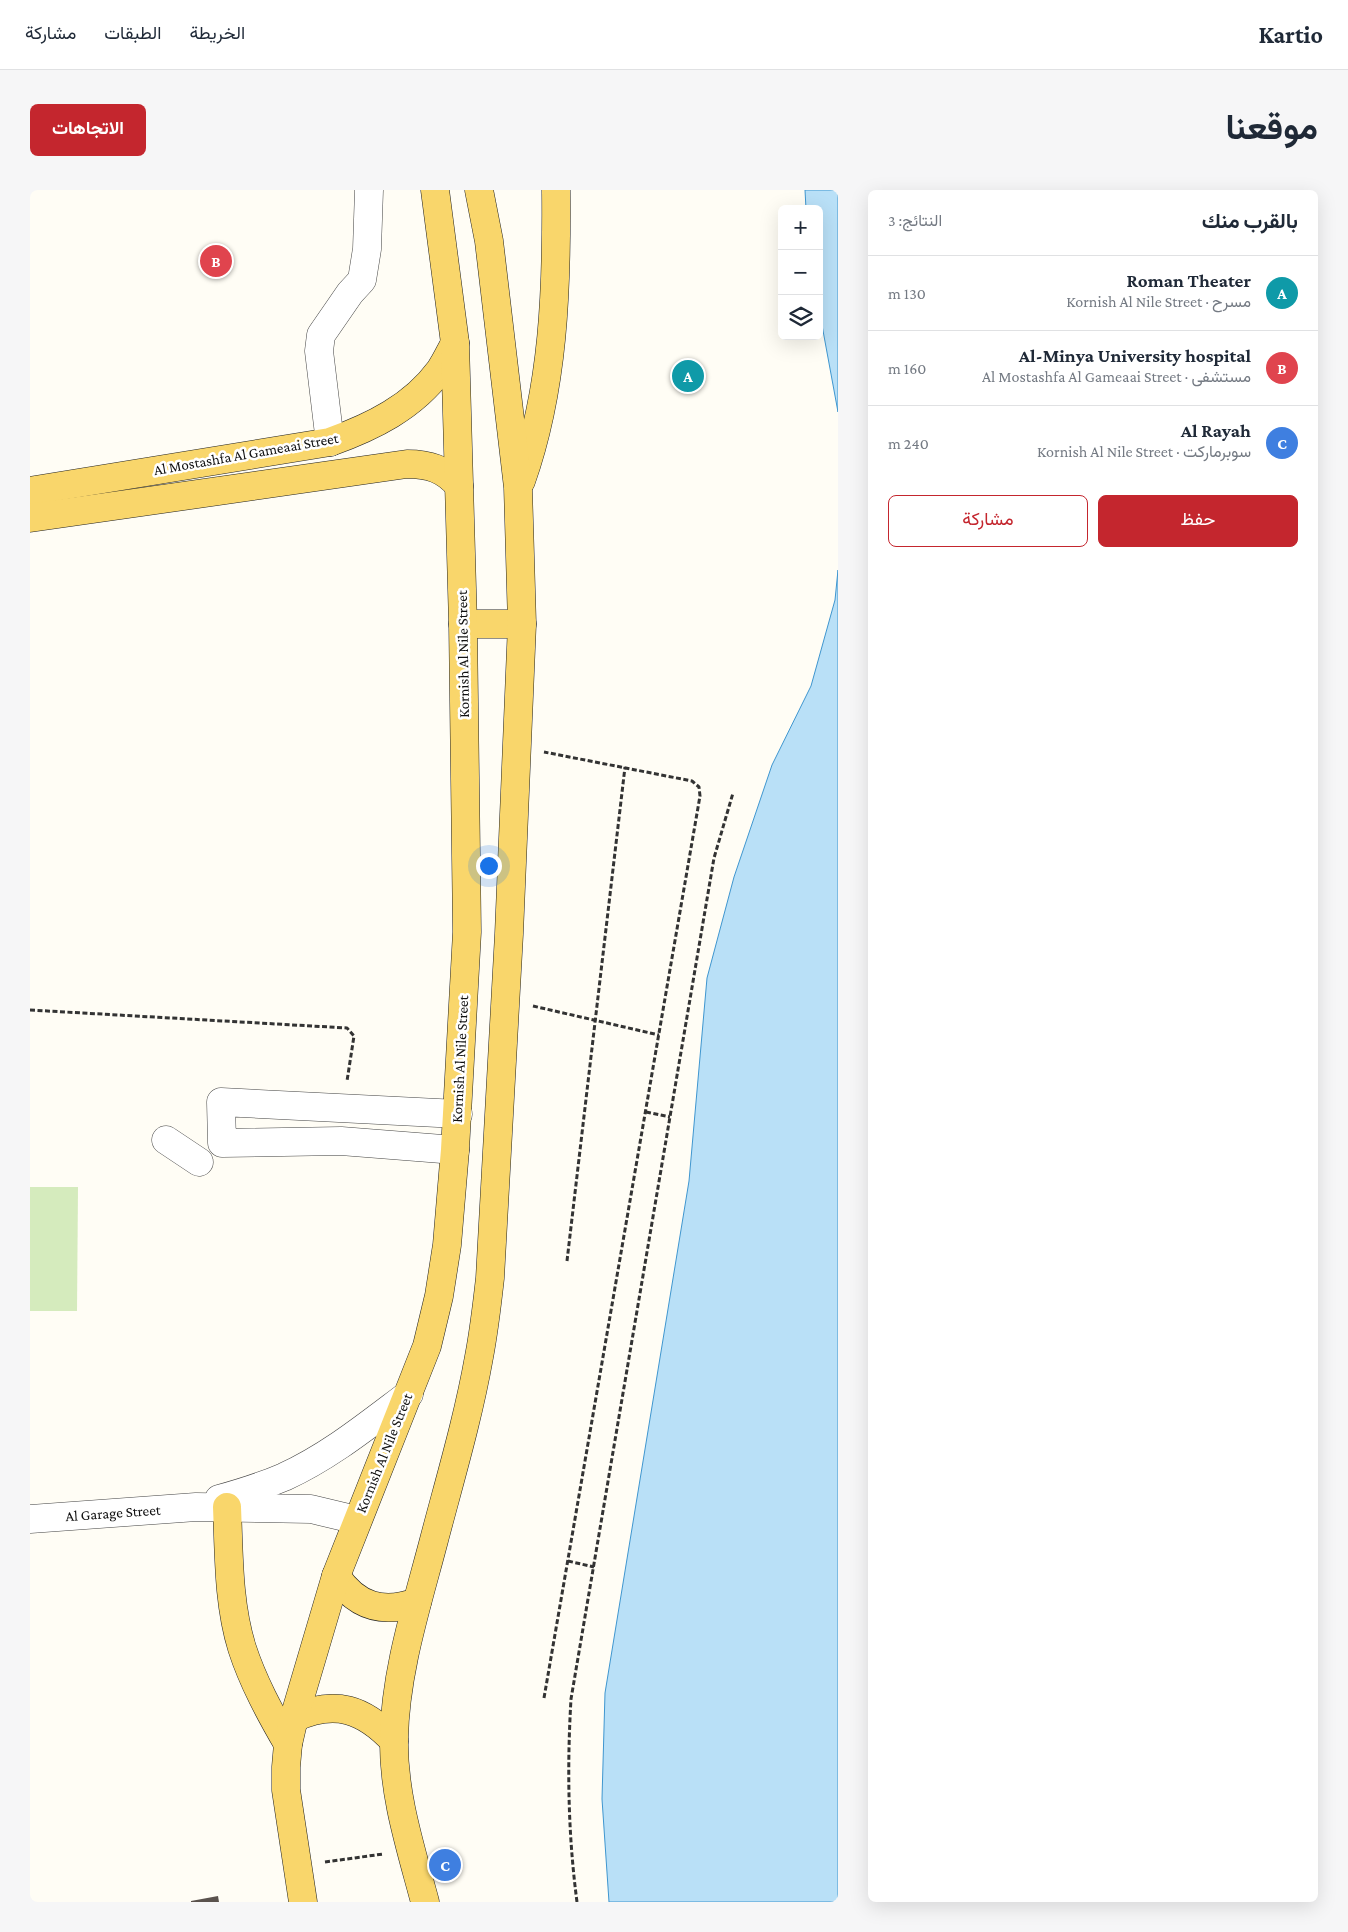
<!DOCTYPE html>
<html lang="ar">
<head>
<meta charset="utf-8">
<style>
	:root { --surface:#fff; --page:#f6f6f7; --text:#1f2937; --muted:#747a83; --line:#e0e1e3; --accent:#c4262e }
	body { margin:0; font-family:"Crimson Pro",Vazirmatn,serif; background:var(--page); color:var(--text); direction:rtl }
	.controls { position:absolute; right:15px; top:15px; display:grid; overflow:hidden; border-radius:8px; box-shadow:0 5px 20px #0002 }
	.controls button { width:45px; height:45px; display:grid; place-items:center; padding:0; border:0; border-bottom:1px solid var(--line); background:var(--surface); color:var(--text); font:25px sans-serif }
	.you { position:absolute; left:458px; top:675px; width:18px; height:18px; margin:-12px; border:4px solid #fff; border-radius:50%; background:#1a73e8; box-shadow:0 0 0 8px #1a73e833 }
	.badge { display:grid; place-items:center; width:32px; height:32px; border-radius:50%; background:var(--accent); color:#fff; font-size:16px; font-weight:700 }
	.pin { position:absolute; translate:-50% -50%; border:2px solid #fff; box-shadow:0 1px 5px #0006 }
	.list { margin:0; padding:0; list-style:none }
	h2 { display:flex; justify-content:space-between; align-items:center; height:65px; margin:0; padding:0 20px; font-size:21px }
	h2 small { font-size:16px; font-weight:400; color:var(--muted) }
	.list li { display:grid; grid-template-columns:32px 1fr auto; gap:15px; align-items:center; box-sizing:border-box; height:75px; padding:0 20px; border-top:1px solid var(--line) }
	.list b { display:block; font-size:19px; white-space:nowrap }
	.list p { margin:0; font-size:16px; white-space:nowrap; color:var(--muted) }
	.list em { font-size:16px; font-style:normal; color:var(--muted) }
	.actions { display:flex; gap:10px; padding:15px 20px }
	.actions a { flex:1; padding:11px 0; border:1px solid var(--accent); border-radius:8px; text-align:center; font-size:18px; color:var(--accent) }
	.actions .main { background:var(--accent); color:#fff }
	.icon { flex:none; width:28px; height:28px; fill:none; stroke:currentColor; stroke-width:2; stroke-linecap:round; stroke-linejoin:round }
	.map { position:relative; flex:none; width:808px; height:1712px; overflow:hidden; direction:ltr; border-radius:8px }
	header { display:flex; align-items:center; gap:30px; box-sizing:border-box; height:70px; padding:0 25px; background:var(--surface); border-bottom:1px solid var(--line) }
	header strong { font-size:24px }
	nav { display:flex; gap:28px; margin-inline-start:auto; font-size:18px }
	.intro { display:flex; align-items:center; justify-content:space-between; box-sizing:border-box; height:120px; padding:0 30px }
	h1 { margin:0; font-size:35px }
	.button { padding:12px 22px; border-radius:8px; background:var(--accent); color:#fff; font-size:18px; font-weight:700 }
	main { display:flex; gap:30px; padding:0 30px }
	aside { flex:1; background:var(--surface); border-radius:8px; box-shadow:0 5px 20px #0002 }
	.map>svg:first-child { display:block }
</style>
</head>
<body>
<header>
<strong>Kartio</strong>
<nav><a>الخريطة</a><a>الطبقات</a><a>مشاركة</a></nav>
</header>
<div class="intro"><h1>موقعنا</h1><a class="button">الاتجاهات</a></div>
<main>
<aside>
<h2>بالقرب منك<small>النتائج: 3</small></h2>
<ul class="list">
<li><span class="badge" style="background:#0f9aa8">A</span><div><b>Roman Theater</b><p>مسرح · Kornish Al Nile Street</p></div><em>130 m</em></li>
<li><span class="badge" style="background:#e0444e">B</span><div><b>Al-Minya University hospital</b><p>مستشفى · Al Mostashfa Al Gameaai Street</p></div><em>160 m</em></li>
<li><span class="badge" style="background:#3f7fe0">C</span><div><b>Al Rayah</b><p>سوبرماركت · Kornish Al Nile Street</p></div><em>240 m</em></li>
</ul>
<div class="actions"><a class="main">حفظ</a><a>مشاركة</a></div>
</aside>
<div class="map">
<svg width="808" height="1712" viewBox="0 0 808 1712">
	<rect width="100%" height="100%" fill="#fffdf5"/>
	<path fill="#d5ebbd" d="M0,997h48l-1,124h-47z"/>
	<g fill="#b9e0f7" stroke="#3f96cf">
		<path d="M775,0h33v222l-19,-103v-100h-13z"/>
		<path d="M808,380v1332h-229l-7,-103 3,-106 84,-512 18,-203 27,-101 38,-112 39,-79 24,-86z"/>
	</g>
	<path fill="#5a524d" d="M188,1706l1,6h-28v-1z"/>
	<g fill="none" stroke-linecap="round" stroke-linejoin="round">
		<g stroke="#444" stroke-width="29">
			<g id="minor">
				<path d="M300,252l-11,-91 2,-16 29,-42 12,-13 5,-31 2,-59"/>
				<path d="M136,950l33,22"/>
				<path d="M425,960l-114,-9 -119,2 -1,-41 237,12"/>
				<path d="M189,1309c22,-6 44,-13 65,-22 46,-21 85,-53 125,-83"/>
				<path d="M0,1329l166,-12 115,2 46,11"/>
			</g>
		</g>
		<g stroke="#222" stroke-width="29">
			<g id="major">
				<path d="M491,291c33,-93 36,-193 35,-291"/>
				<path d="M0,301l300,-49c42,-15 83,-35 110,-72 6,-9 10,-18 15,-27"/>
				<path d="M0,328l377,-54c22,0 38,5 52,22"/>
				<path d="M433,434h59"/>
				<path d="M197,1317c2,47 1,96 15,141 11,34 28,65 46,96"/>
				<path d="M306,1386c21,31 47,38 81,26"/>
				<path d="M264,1528c41,-19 70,-9 100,23"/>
				<path d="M273,1712l-17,-112v-23l2,-23 6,-26 42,-142 91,-230 12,-50 8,-51 8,-95 12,-218 -4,-308 -8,-281 -20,-153"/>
				<path d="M395,1712c-14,-53 -32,-107 -31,-163 1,-67 23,-134 40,-199 16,-61 34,-121 45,-183 5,-26 8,-52 11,-79l19,-344 13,-310 -4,-137 -29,-246 -10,-51"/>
			</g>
		</g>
		<g stroke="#333" stroke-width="3" stroke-dasharray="5 2.5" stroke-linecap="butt">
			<path d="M503,816l126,29"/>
			<path d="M0,820l317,18 7,8 -7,45"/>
			<path d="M616,922l24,5"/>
			<path d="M537,1071l58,-494"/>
			<path d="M538,1371l26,6"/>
			<path d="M514,1508l156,-902 -1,-9 -7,-6 -148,-29"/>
			<path d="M295,1672l58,-8"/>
			<path d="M547,1712c-9,-68 -10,-135 -6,-203l143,-841 19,-65"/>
		</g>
		<use href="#minor" stroke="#fff" stroke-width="28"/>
		<use href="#major" stroke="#f9d66b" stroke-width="28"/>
	</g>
	<g text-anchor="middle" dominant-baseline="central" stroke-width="5" stroke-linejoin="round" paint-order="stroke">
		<g font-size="15" fill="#111" stroke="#fff">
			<text transform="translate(216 264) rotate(-10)">Al Mostashfa Al Gameaai Street</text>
			<text transform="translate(433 464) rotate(-91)">Kornish Al Nile Street</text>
			<text transform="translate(430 869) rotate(-87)">Kornish Al Nile Street</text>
			<text transform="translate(354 1263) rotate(-68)">Kornish Al Nile Street</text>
			<text transform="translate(83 1323) rotate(-4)">Al Garage Street</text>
		</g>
	</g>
</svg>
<div class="controls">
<button>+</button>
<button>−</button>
<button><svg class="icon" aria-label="layers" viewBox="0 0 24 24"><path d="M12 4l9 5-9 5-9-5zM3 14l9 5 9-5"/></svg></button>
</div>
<div class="you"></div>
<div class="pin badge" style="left:658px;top:186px;background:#0f9aa8">A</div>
<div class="pin badge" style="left:186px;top:71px;background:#e0444e">B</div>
<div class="pin badge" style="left:415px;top:1675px;background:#3f7fe0">C</div>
</div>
</main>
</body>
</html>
